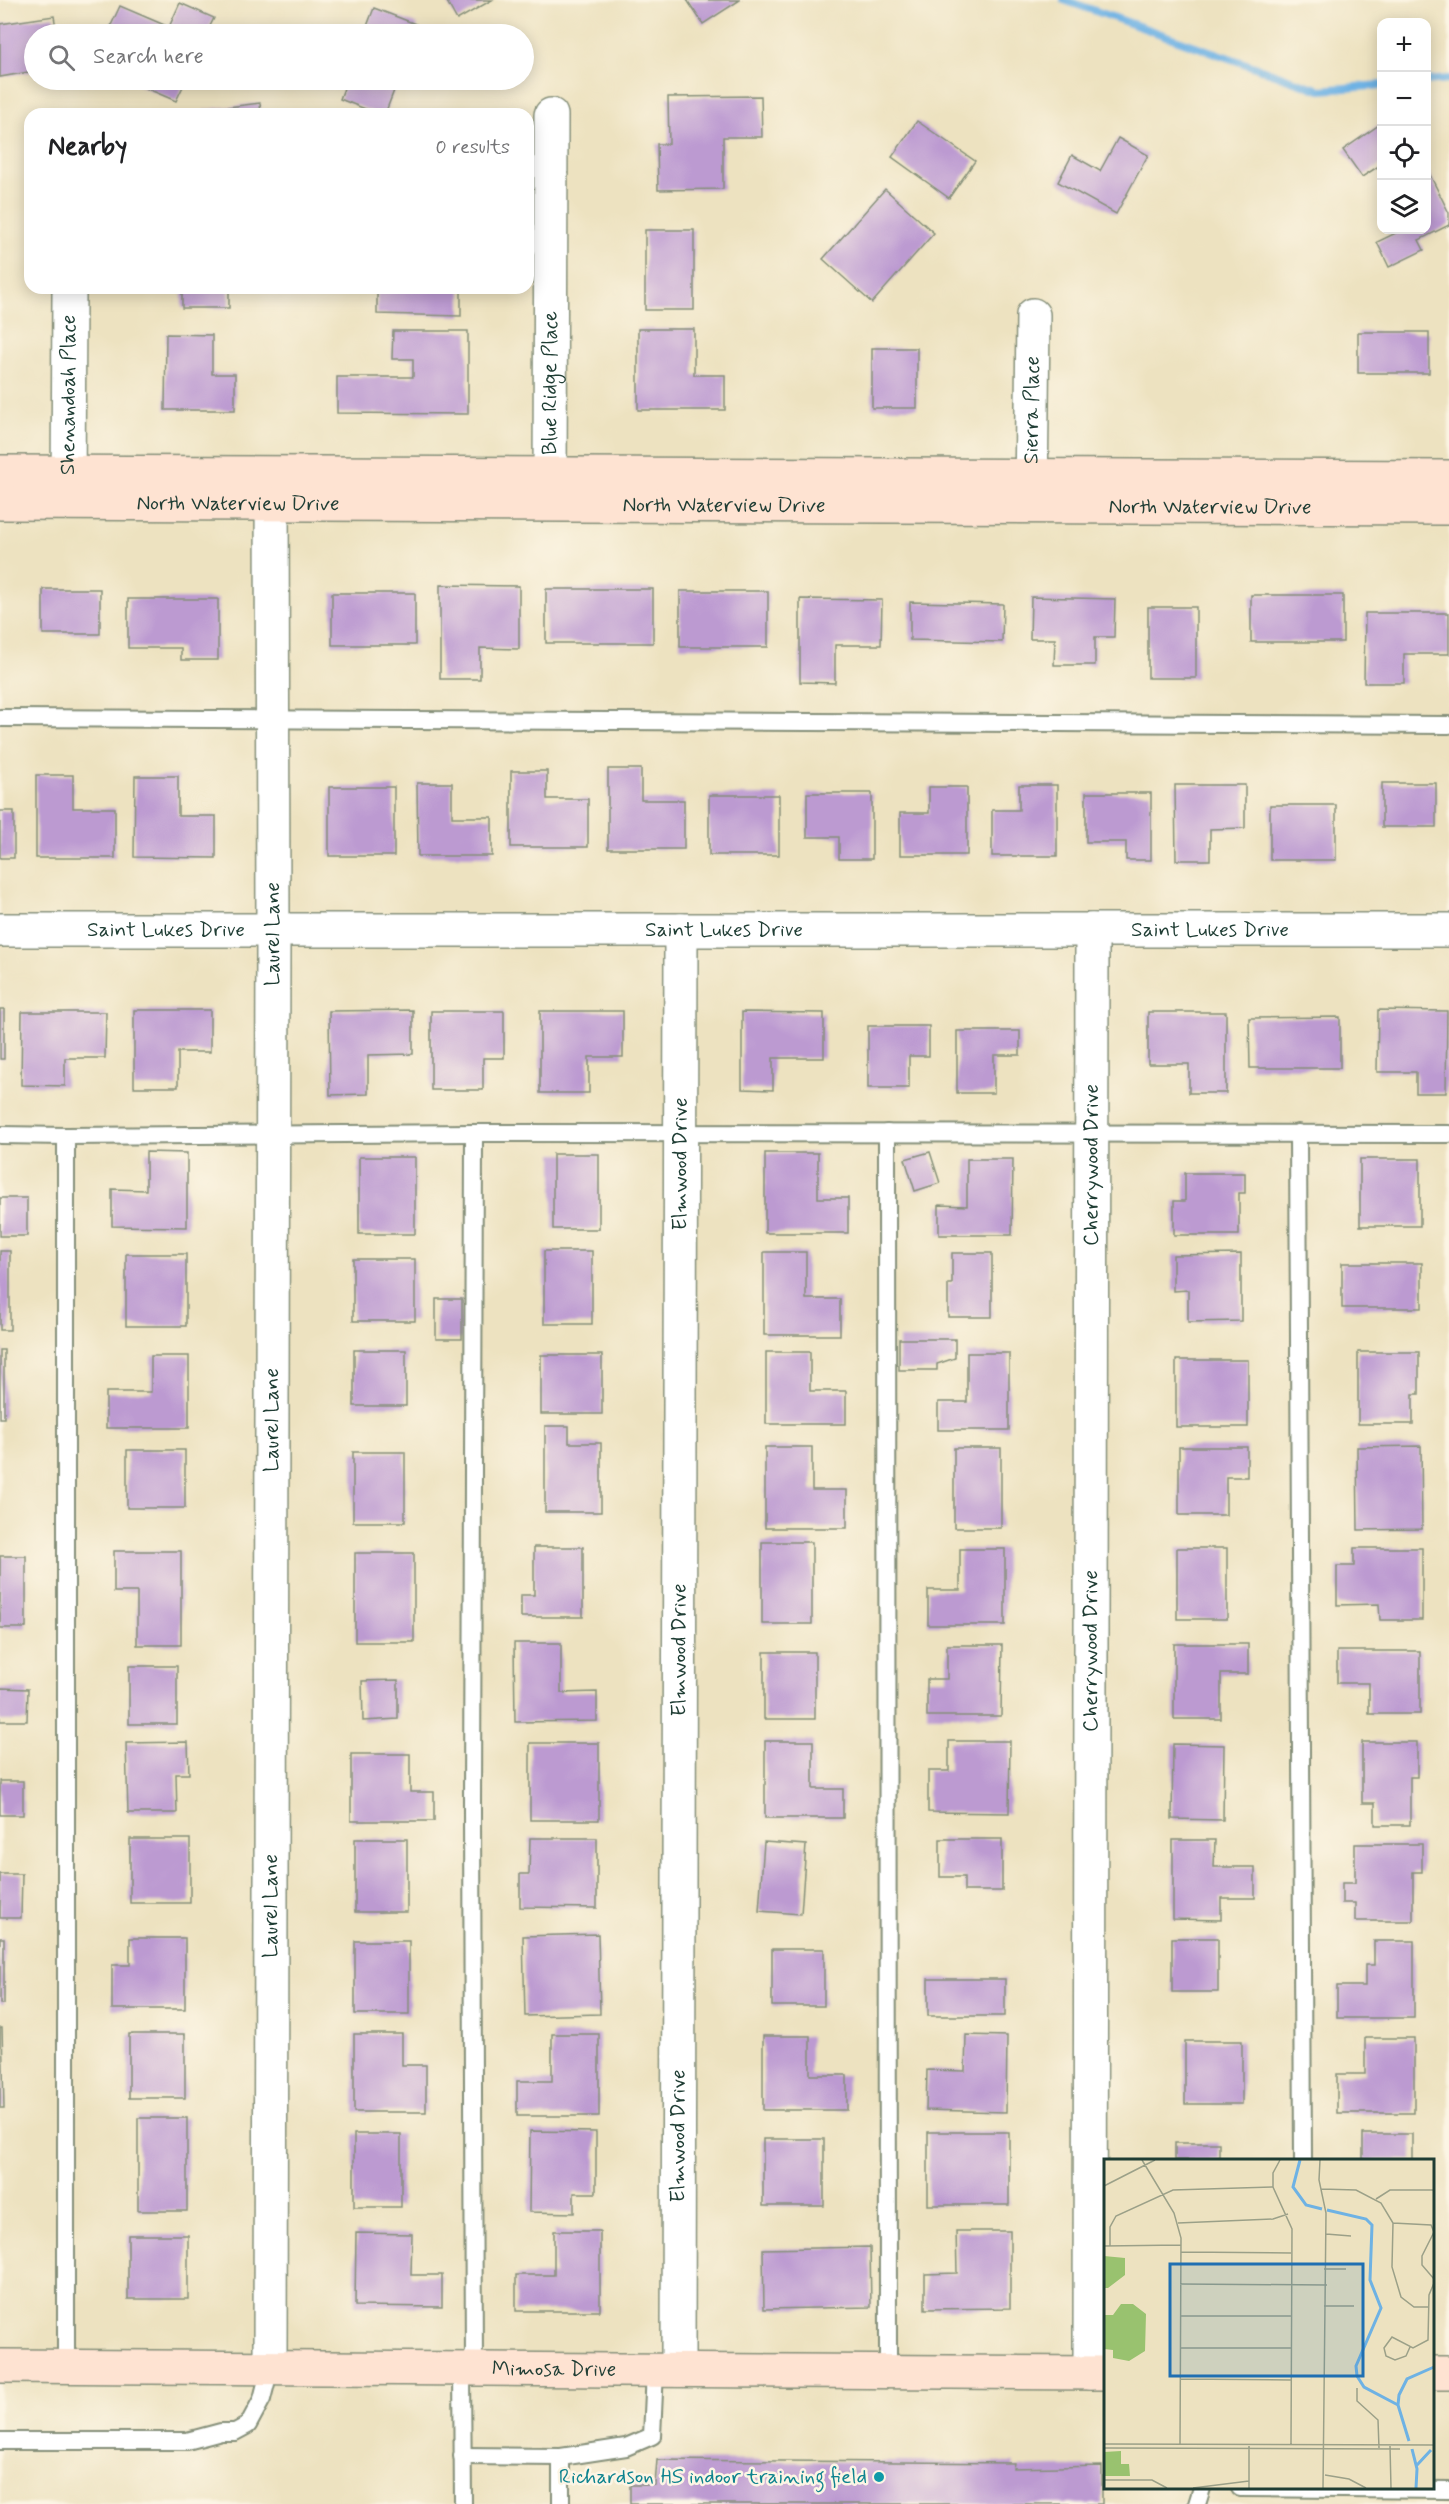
<!DOCTYPE html>
<html lang="en">
<head>
<meta charset="utf-8">
<style>
	:root { --surface:#fff; --page:#f2f2f2; --text:#202124; --muted:#757577; --line:#e0e0e0 }
	body { margin:0; font-family:Mynerve,sans-serif; background:var(--page); color:var(--text) }
	.controls { position:absolute; right:18px; top:18px; display:grid; overflow:hidden; border-radius:12px; box-shadow:0 3px 15px #0003 }
	.controls button { width:54px; height:54px; display:grid; place-items:center; padding:0; border:0; border-bottom:2px solid var(--line); background:var(--surface); color:var(--text); font:30px sans-serif }
	.list { margin:0; padding:0; list-style:none }
	h2 { display:flex; justify-content:space-between; align-items:center; height:78px; margin:0; padding:0 24px; font-size:26px }
	h2 small { font-size:20px; font-weight:400; color:var(--muted) }
	.icon { flex:none; width:33px; height:33px; fill:none; stroke:currentColor; stroke-width:2; stroke-linecap:round; stroke-linejoin:round }
	.map { position:relative; flex:none; width:1449px; height:2504px; overflow:hidden }
	.search { position:absolute; background:var(--surface); box-shadow:0 3px 15px #0003; left:24px; top:24px; width:510px; height:66px; display:flex; align-items:center; gap:15px; box-sizing:border-box; padding:0 21px; border-radius:33px; color:var(--muted); font-size:22px }
	.panel { position:absolute; background:var(--surface); box-shadow:0 3px 15px #0003; left:24px; top:108px; width:510px; height:186px; border-radius:18px }
	.map>svg:first-child { display:block }
</style>
</head>
<body>
<div class="map">
<svg width="1449" height="2504" viewBox="0 0 1449 2504">
	<rect width="100%" height="100%" fill="#fcf5e5"/>
	<filter id="ink" filterUnits="userSpaceOnUse"><feTurbulence type="fractalNoise" baseFrequency=".0167" numOctaves="2"/><feDisplacementMap in="SourceGraphic" scale="12" xChannelSelector="R" yChannelSelector="G"/><feConvolveMatrix kernelMatrix="1 2 1 2 8 2 1 2 1" color-interpolation-filters="sRGB"/></filter>
	<filter id="wash" filterUnits="userSpaceOnUse"><feTurbulence type="fractalNoise" baseFrequency=".008" numOctaves="4" result="noise"/><feDisplacementMap in="SourceGraphic" scale="24" xChannelSelector="R" yChannelSelector="G"/><feGaussianBlur stdDeviation="1.35" result="paint"/><feColorMatrix in="noise" values="0 0 0 0 0 0 0 0 0 0 0 0 0 0 0 0 0 1.4 0 .05"/><feComposite in="paint" operator="in"/></filter>
	<g filter="url(#wash)">
		<rect width="100%" height="100%" fill="#ede2c0"/>
		<g fill="none" stroke-linecap="round" stroke-linejoin="round">
			<g stroke="#6eb2e4" stroke-width="8">
				<path d="M1064,0l256,90 62,-5"/>
				<path d="M1426,81l23,-2"/>
			</g>
		</g>
		<g id="blocks">
			<g fill="#bc9ad1">
				<path d="M446,0h46l-35,20z"/>
				<path d="M687,0h53l-37,24z"/>
				<path d="M180,3l34,15 -8,16h-99l13,-28 49,21z"/>
				<path d="M374,8l44,17 -4,9h-50z"/>
				<path d="M54,16l3,18h-23v37l-34,6v-53z"/>
				<path d="M127,80h59l-10,21z"/>
				<path d="M347,80h51l-13,34h-7l-38,-15z"/>
				<path d="M761,96l1,41h-39v52l-65,1 -1,-46h12l-1,-47z"/>
				<path d="M260,103l1,11h-56l-1,-4z"/>
				<path d="M917,121l58,40 -26,37 -57,-41z"/>
				<path d="M1382,123v41l-20,13 -19,-27z"/>
				<path d="M1118,138l30,17 -32,59 -58,-32 14,-27 28,16z"/>
				<path d="M1426,167l23,46v12l-30,15 5,10 -35,17 -12,-25 21,-10 -1,-2h29z"/>
				<path d="M885,189l49,44 -62,70 -49,-44z"/>
				<rect x="645" y="230" width="49" height="80"/>
				<rect x="182" y="288" width="47" height="20"/>
				<path d="M377,288h84v28l-84,-2z"/>
				<path d="M638,329h56v46h31v35h-87z"/>
				<path d="M393,331h75v83l-131,-1v-36h76v-18h-21z"/>
				<rect x="1358" y="332" width="71" height="41"/>
				<path d="M166,334l46,1v39h23v36h-70z"/>
				<rect x="872" y="348" width="45" height="60"/>
				<path d="M440,585l79,1v63l-39,-1v31h-40z"/>
				<rect x="43" y="589" width="57" height="45"/>
				<rect x="546" y="589" width="107" height="54"/>
				<rect x="680" y="591" width="88" height="56"/>
				<rect x="332" y="593" width="83" height="52"/>
				<rect x="1251" y="595" width="92" height="47"/>
				<path d="M1031,597l84,2 -1,38h-19v28h-41l1,-26h-25z"/>
				<path d="M128,599h90v61h-37v-12h-53z"/>
				<path d="M800,599l82,1 -1,45h-46v38l-35,-1z"/>
				<path d="M910,602l93,2 -1,38 -92,-2z"/>
				<rect x="1148" y="607" width="48" height="71"/>
				<path d="M1365,613h84v41h-45v29h-40z"/>
				<path d="M608,769h33v31h43v49h-76z"/>
				<path d="M511,771h36v28h41v48h-77z"/>
				<path d="M36,775h37v33h42v50h-79z"/>
				<path d="M135,776h43v40h38v42l-82,-1z"/>
				<path d="M417,783h35v34h40v39h-74z"/>
				<rect x="1382" y="783" width="54" height="44"/>
				<path d="M1019,785h38v71h-65v-46h27z"/>
				<path d="M1175,785h70v43l-35,1v31h-34z"/>
				<rect x="329" y="787" width="65" height="69"/>
				<path d="M929,787h38v68h-67v-42h29z"/>
				<path d="M807,793h65v66h-33v-22h-32z"/>
				<path d="M1086,793h65v67h-25v-18h-40z"/>
				<rect x="709" y="795" width="70" height="60"/>
				<rect x="1270" y="805" width="66" height="55"/>
				<rect x="0" y="811" width="14" height="47"/>
				<rect x="0" y="1009" width="4" height="50"/>
				<path d="M134,1010h76v42h-32v35h-44z"/>
				<path d="M413,1010v44l-45,1v39l-38,1 -1,-84z"/>
				<path d="M1378,1010l69,1 -1,82h-30v-21h-39z"/>
				<path d="M431,1011h73v47h-21v32h-52z"/>
				<path d="M540,1011h83v46h-34v36h-49z"/>
				<path d="M22,1012h84l-1,46h-40v28l-44,-1z"/>
				<path d="M742,1012l82,1v45h-51v32l-31,-1z"/>
				<path d="M1148,1012h78v81h-37v-29h-41z"/>
				<path d="M1340,1017v51h-90l-1,-50z"/>
				<path d="M868,1026h61v30h-20v32h-41z"/>
				<path d="M957,1031h63v24h-26v38h-37z"/>
				<path d="M146,1152l41,1v74l-75,-1v-37l34,1z"/>
				<path d="M930,1152l10,31 -25,8 -10,-32z"/>
				<path d="M765,1153h53v45h30v35h-83z"/>
				<rect x="553" y="1154" width="46" height="75"/>
				<rect x="359" y="1157" width="56" height="77"/>
				<path d="M967,1159h46l-1,76h-73v-30l28,1z"/>
				<rect x="1360" y="1159" width="60" height="67"/>
				<path d="M1185,1173h60v20h-6v42h-65v-34h11z"/>
				<rect x="0" y="1198" width="27" height="38"/>
				<rect x="0" y="1251" width="10" height="79"/>
				<rect x="544" y="1251" width="48" height="73"/>
				<path d="M764,1252h42v47h34v36h-76z"/>
				<path d="M952,1253h40v64h-44v-33h4z"/>
				<rect x="126" y="1254" width="60" height="72"/>
				<path d="M1241,1254v67l-53,1v-32l-15,1v-36z"/>
				<rect x="353" y="1259" width="62" height="62"/>
				<rect x="1342" y="1263" width="80" height="45"/>
				<rect x="436" y="1299" width="26" height="40"/>
				<path d="M899,1339h56v19l-18,6v6h-38z"/>
				<rect x="0" y="1350" width="4" height="68"/>
				<rect x="354" y="1350" width="52" height="56"/>
				<path d="M766,1352h44v39h36v33h-80z"/>
				<path d="M1358,1352h61v42h-6v30h-55z"/>
				<path d="M967,1353h42v77h-71v-28h29z"/>
				<rect x="541" y="1355" width="61" height="59"/>
				<path d="M151,1356h38v72h-83v-36h45z"/>
				<rect x="1176" y="1360" width="72" height="67"/>
				<path d="M545,1426h24v17h32v69h-56z"/>
				<path d="M1421,1446l1,83 -64,1 -1,-83z"/>
				<path d="M765,1447h47v43h35v38h-82z"/>
				<path d="M1179,1447h68v30h-21v38h-47z"/>
				<rect x="954" y="1448" width="47" height="80"/>
				<rect x="127" y="1450" width="58" height="58"/>
				<rect x="353" y="1452" width="52" height="70"/>
				<rect x="762" y="1542" width="50" height="82"/>
				<path d="M534,1547h49v70h-62v-22h13z"/>
				<rect x="1177" y="1548" width="50" height="71"/>
				<path d="M1354,1548h68v72h-42l-1,-16 -42,1v-39h17z"/>
				<path d="M960,1549h45v76h-77v-35h32z"/>
				<path d="M114,1551h67v94h-44v-53h-23z"/>
				<rect x="355" y="1553" width="59" height="89"/>
				<rect x="0" y="1556" width="26" height="72"/>
				<path d="M514,1643h47v50l36,-1v29l-82,1z"/>
				<path d="M1174,1644h74v30h-27v45h-47z"/>
				<path d="M947,1645h55l-1,71h-74v-37h20z"/>
				<path d="M1337,1651h83v63h-51v-31h-32z"/>
				<rect x="764" y="1652" width="51" height="67"/>
				<rect x="129" y="1666" width="48" height="58"/>
				<path d="M398,1680v39l-35,2 -1,-40z"/>
				<path d="M0,1688l28,1 -1,32h-27z"/>
				<path d="M765,1741h48v48h30v29h-78z"/>
				<path d="M949,1741h61l-1,72 -81,-1v-41h21z"/>
				<path d="M188,1742l1,32h-13l1,39h-49l-2,-70z"/>
				<path d="M1362,1742h55v35h-7v48h-35v-22h-13z"/>
				<rect x="530" y="1743" width="69" height="77"/>
				<path d="M1173,1744l51,1 -1,75 -51,-1z"/>
				<path d="M351,1754h59v38h24v29h-83z"/>
				<rect x="0" y="1781" width="23" height="34"/>
				<path d="M530,1838h67v70l-77,-1v-33h9z"/>
				<rect x="130" y="1839" width="60" height="64"/>
				<rect x="355" y="1839" width="52" height="73"/>
				<path d="M940,1839h62v52h-38v-14h-24z"/>
				<path d="M1173,1840h42l-1,27h41v31h-34v22l-48,-1z"/>
				<path d="M764,1842l42,3 -5,69 -42,-3z"/>
				<path d="M1355,1844h67v28h-9v49h-58v-18h-13v-20h13z"/>
				<path d="M0,1874h22l-1,44h-21z"/>
				<path d="M598,1934l2,80 -75,2 -2,-80z"/>
				<rect x="0" y="1938" width="4" height="66"/>
				<path d="M130,1938h55v71h-73v-44h18z"/>
				<rect x="1172" y="1938" width="46" height="54"/>
				<rect x="355" y="1941" width="54" height="73"/>
				<path d="M1374,1941h40v77h-77v-32h28v-21h9z"/>
				<rect x="772" y="1949" width="52" height="57"/>
				<rect x="928" y="1979" width="77" height="37"/>
				<path d="M0,2028h2l2,80h-4z"/>
				<rect x="129" y="2034" width="56" height="64"/>
				<path d="M354,2034h48v31h24v47h-72z"/>
				<path d="M552,2034h47v82h-82v-35h35z"/>
				<path d="M966,2035l41,1 -1,76 -80,-2 1,-40 38,1z"/>
				<path d="M763,2036h47v39h37v35h-84z"/>
				<path d="M1365,2038h49v75h-77v-39h28z"/>
				<rect x="1185" y="2041" width="57" height="63"/>
				<rect x="138" y="2118" width="49" height="93"/>
				<path d="M530,2131l66,1v61h-22v20l-45,-1z"/>
				<rect x="928" y="2132" width="81" height="73"/>
				<rect x="354" y="2134" width="47" height="73"/>
				<rect x="1363" y="2134" width="49" height="26"/>
				<rect x="763" y="2139" width="61" height="67"/>
				<rect x="1175" y="2143" width="44" height="17"/>
				<path d="M554,2231h46v80h-84v-36h38z"/>
				<path d="M956,2231h54v77l-85,1v-35l32,-1z"/>
				<path d="M356,2233l56,1 -1,41h31v32l-87,-1z"/>
				<rect x="128" y="2235" width="60" height="64"/>
				<path d="M870,2247l1,60 -107,2 -1,-60z"/>
				<path d="M657,2460l357,3 -1,5 89,-2v38h-472v-19h25z"/>
			</g>
		</g>
	</g>
	<g filter="url(#ink)">
		<use href="#blocks" fill-opacity="0" stroke="#86907a" stroke-width="1.5"/>
		<g fill="none" stroke-linecap="round" stroke-linejoin="round">
			<g stroke="#86907a" stroke-width="20">
				<g id="lane">
					<path d="M0,718l1449,7"/>
					<path d="M474,1133l-2,677 2,559"/>
					<path d="M887,1133l1,1238"/>
					<path d="M1298,1133l5,1027"/>
					<path d="M0,1135l66,1"/>
					<path d="M66,2367v-1231l408,-3 975,1"/>
					<path d="M462,2369l1,135"/>
					<path d="M0,2441h187l34,-9h14l13,-7 14,-26 8,-31"/>
					<path d="M462,2456l99,1"/>
					<path d="M1240,2488l209,2"/>
					<path d="M561,2504v-47l65,-10 26,-11 3,-66"/>
					<path d="M1197,2504l5,-16"/>
				</g>
			</g>
			<g stroke="#86907a" stroke-width="36">
				<g id="street">
					<path id="s1" d="M68,499l1,-211"/>
					<path id="s2" d="M1031,502l2,-187"/>
					<path id="s3" d="M550,503l1,-388"/>
					<path id="s4" d="M0,930h1449"/>
					<path id="s5" d="M270,2368l3,-1438 -1,-455"/>
					<path id="s6" d="M678,2370l3,-1440"/>
					<path id="s7" d="M1090,2373l2,-1443"/>
				</g>
			</g>
			<g stroke="#86907a" stroke-width="36">
				<g id="secondary">
					<path d="M0,472l1449,5"/>
					<path id="s8" d="M0,503l1449,5"/>
					<path id="s9" d="M0,2366l1106,7"/>
					<path d="M1432,2373h17"/>
				</g>
			</g>
			<use href="#lane" stroke="#fff" stroke-width="16"/>
			<use href="#street" stroke="#fff" stroke-width="33"/>
			<use href="#secondary" stroke="#fee3d2" stroke-width="33"/>
		</g>
	</g>
	<circle fill="#0f9aa8" stroke="#fcf5e5" stroke-width="2" cx="879" cy="2477" r="6"/>
	<g text-anchor="middle" dominant-baseline="central" stroke-width="5" stroke-linejoin="round" paint-order="stroke">
		<g font-size="21" fill="#1f3d34" stroke="#fcf5e5">
			<text stroke="none"><textPath href="#s3" startOffset="120">Blue Ridge Place</textPath></text>
			<text stroke="none"><textPath href="#s1" startOffset="104">Shenandoah Place</textPath></text>
			<text stroke="none"><textPath href="#s2" startOffset="92">Sierra Place</textPath></text>
			<text stroke="none"><textPath href="#s8" startOffset="238">North Waterview Drive</textPath></text>
			<text stroke="none"><textPath href="#s8" startOffset="724">North Waterview Drive</textPath></text>
			<text stroke="none"><textPath href="#s8" startOffset="1210">North Waterview Drive</textPath></text>
			<text stroke="none"><textPath href="#s4" startOffset="166">Saint Lukes Drive</textPath></text>
			<text stroke="none"><textPath href="#s4" startOffset="724">Saint Lukes Drive</textPath></text>
			<text stroke="none"><textPath href="#s4" startOffset="1210">Saint Lukes Drive</textPath></text>
			<text stroke="none"><textPath href="#s5" startOffset="1434">Laurel Lane</textPath></text>
			<text stroke="none"><textPath href="#s6" startOffset="1206">Elmwood Drive</textPath></text>
			<text stroke="none"><textPath href="#s7" startOffset="1208">Cherrywood Drive</textPath></text>
			<text stroke="none"><textPath href="#s5" startOffset="948">Laurel Lane</textPath></text>
			<text stroke="none"><textPath href="#s6" startOffset="720">Elmwood Drive</textPath></text>
			<text stroke="none"><textPath href="#s7" startOffset="722">Cherrywood Drive</textPath></text>
			<text stroke="none"><textPath href="#s5" startOffset="462">Laurel Lane</textPath></text>
			<text stroke="none"><textPath href="#s6" startOffset="234">Elmwood Drive</textPath></text>
			<text stroke="none"><textPath href="#s9" startOffset="554">Mimosa Drive</textPath></text>
		</g>
		<g font-size="21" fill="#0d838f" stroke="#fcf5e5" text-anchor="end">
			<text x="867" y="2477">Richardson HS indoor training field</text>
		</g>
	</g>
	<g transform="translate(1104 2159)">
		<rect width="330" height="330" fill="#ede2c0"/>
		<path d="M0,97l21,2v17l-17,13h-4zM17,145h12l13,10 -1,37 -16,10 -16,-3v-8l-9,-1v-34h9zM17,292v13h8l1,12h-26v-24z" fill="#99c26f"/>
		<path fill="none" stroke="#6eb2e4" stroke-width="3" d="M196,1l-7,27 13,18 16,4M223,51l39,9 6,6 -2,55 11,28 -25,58 1,10 7,11 34,18M305,282l-11,-36 1,-10 8,-16 27,-12M308,290l5,20 -1,19M313,306l14,-15"/>
		<path fill="none" stroke="#9ba088" stroke-width="1.5" d="M38,1l32,53 7,25 -1,207M176,1l-7,13v14l19,42 -1,216M216,1l-1,20 7,33 -3,275M0,27l51,-26M217,30l35,1 25,13 12,20 -1,44 9,30 13,10h15M272,40l14,-9h44M74,64l95,-4 15,-5M289,64l38,2 3,7 -12,24v9l12,14M222,75l25,2M0,87l77,-1M6,87v-19l6,-11 57,-26 100,-3M77,93l110,1M220,110h22M76,125l147,1M220,147h30M76,157h111M306,188l-4,9 -11,4 -9,-4 -2,-8 8,-11 21,11 15,-8 1,-45 5,-12M76,189h112M76,220l111,1M253,229v13l21,19 1,28M0,285l330,1M145,287v42M286,287l1,42M0,289l296,1M221,316l24,4 17,9M0,321h48l15,8M89,329l56,-7"/>
		<path fill="#1f6fb2" fill-opacity="0.15" stroke="#1f6fb2" stroke-width="3" d="M66,105h193v112h-193z"/>
		<rect width="330" height="330" fill="none" stroke="#1f3d34" stroke-width="3"/>
	</g>
</svg>
<div class="controls">
<button>+</button>
<button>−</button>
<button><svg class="icon" aria-label="locate" viewBox="0 0 24 24"><circle cx="12" cy="12" r="6"/><path d="M12 2v4M12 18v4M2 12h4M18 12h4"/></svg></button>
<button><svg class="icon" aria-label="layers" viewBox="0 0 24 24"><path d="M12 4l9 5-9 5-9-5zM3 14l9 5 9-5"/></svg></button>
</div>
<div class="search"><svg class="icon" aria-label="search" viewBox="0 0 24 24"><circle cx="10" cy="10" r="6"/><path d="M15 15l6 6"/></svg>Search here</div>
<section class="panel">
<h2>Nearby<small>0 results</small></h2>
<ul class="list">
</ul>
</section>
</div>
</body>
</html>
